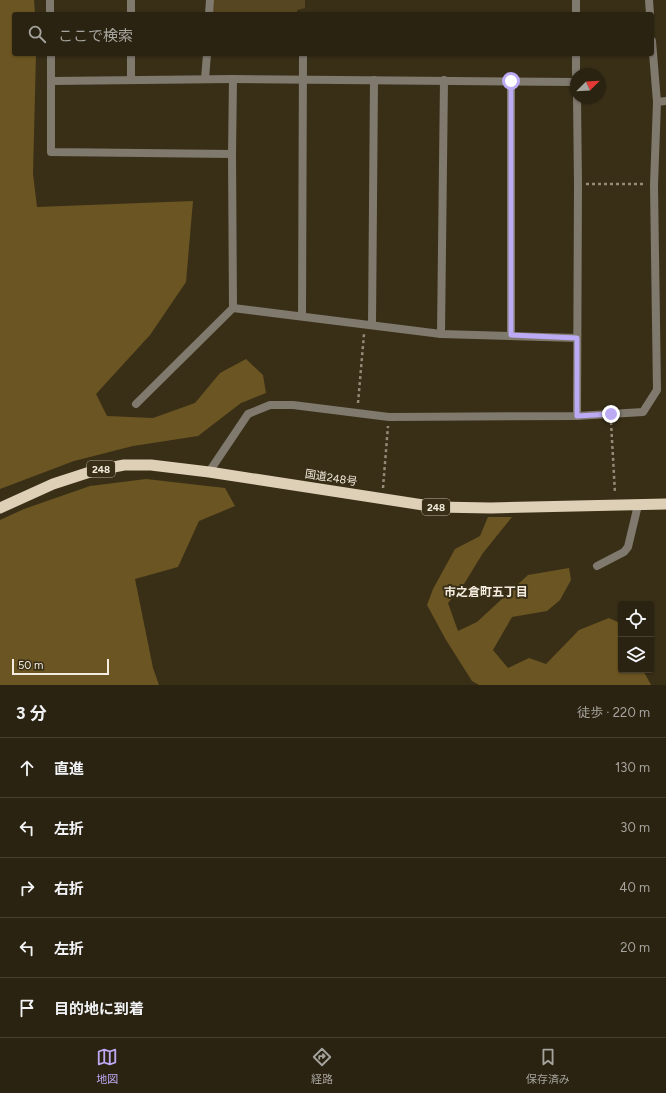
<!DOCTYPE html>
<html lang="ja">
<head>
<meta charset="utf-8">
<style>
	:root { --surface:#2b2311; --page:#372f1f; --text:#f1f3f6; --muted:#a6a49f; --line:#474031; --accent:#bcaaf5 }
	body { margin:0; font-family:Figtree,"Noto Sans JP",sans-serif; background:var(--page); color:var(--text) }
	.controls { position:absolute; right:12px; bottom:12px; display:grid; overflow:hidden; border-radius:4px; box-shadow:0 1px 3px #0004 }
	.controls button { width:36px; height:36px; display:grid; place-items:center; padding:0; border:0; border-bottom:1px solid var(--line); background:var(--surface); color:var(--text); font:20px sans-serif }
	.compass { position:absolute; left:570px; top:68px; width:36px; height:36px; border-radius:50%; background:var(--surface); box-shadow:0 1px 3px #0004; rotate:66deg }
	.scale { position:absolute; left:12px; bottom:10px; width:97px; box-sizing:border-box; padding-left:4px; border:2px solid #f4eddf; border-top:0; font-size:11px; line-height:14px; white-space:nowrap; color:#f4eddf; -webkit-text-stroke:3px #392f17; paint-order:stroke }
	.stop { position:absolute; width:12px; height:12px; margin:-9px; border:3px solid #bcaaf5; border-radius:50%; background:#fff }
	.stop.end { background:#bcaaf5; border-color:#fff; box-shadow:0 1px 4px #0008 }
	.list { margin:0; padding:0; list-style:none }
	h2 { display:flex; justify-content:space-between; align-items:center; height:52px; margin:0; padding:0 16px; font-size:17px }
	h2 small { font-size:13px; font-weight:400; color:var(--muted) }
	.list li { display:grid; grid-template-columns:26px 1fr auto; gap:12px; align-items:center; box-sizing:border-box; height:60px; padding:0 16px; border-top:1px solid var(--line) }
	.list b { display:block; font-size:15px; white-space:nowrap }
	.list em { font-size:13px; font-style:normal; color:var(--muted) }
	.icon { flex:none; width:22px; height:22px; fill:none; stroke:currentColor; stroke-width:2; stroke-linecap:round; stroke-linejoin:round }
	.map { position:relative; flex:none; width:666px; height:685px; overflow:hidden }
	.search { position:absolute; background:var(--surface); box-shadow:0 1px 3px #0004; left:12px; right:12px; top:12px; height:44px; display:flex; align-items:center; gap:10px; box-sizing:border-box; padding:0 14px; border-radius:4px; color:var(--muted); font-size:15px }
	.sheet { height:352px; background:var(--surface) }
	nav { display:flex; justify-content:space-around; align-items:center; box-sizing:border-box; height:56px; border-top:1px solid var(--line); background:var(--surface); font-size:11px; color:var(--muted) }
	nav a { display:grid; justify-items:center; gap:2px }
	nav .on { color:var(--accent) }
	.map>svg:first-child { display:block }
</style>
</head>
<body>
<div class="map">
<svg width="666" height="685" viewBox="0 0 666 685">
	<rect width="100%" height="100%" fill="#392f17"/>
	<path fill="#564622" d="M210,0h95v8l-8,2v4h-88z"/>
	<g fill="#6b5522">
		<path d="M0,0h34l1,14h-21v40h22l-3,120 4,33 156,-6 -7,81 -36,53 -54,59 11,22 46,2 42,-15 25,-30 26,-14 17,16 3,18 -25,10 -43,33 -65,10 -59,15 -74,28z"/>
		<path d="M146,479l79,9 10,18 -36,15 -21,46 -43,12 18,89 6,17h-159v-165l24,-11 66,-23z"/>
		<path d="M488,517h24l-29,36 -19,31 -16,19 10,28 19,-9 51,-47 41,-7 2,12 -11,20 -13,11 -35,6 -19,33 15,18 21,-10 17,6 33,-34 30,-12 11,5 1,3v44h22l8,15h-172l-7,-4 -26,-41 -19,-35 6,-16 22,-40 25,-13z"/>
	</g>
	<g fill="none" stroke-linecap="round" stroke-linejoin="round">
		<g stroke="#938b78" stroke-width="2.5" stroke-dasharray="3 3" stroke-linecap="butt">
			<path d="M586,184h59"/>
			<path d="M358,403l6,-69"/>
			<path d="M611,422l4,71"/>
			<path d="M383,488l5,-62"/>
		</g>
		<g stroke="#7f796e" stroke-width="8">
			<path d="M50,0v14"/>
			<path d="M649,0l1,14"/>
			<path d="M131,14v-14"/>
			<path d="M209,14l1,-14"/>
			<path d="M576,14v-14"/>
			<path d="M652,41l5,61"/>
			<path d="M51,54v98l181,2"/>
			<path d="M576,54v20"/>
			<path d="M131,79v-25"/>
			<path d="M205,79l2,-25"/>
			<path d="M233,79l-1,75 1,154 208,26 136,4"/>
			<path d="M51,81l182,-2 343,3"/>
			<path d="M577,98l1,86 -1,232"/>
			<path d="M302,316l1,-262"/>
			<path d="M372,325l2,-245"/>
			<path d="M441,334l3,-254"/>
			<path d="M511,335v-254"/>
			<path d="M136,404l97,-96"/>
			<path d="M209,472l39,-58 22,-9h23l96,12 188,-1 66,-4 14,-22 -3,-205 3,-83 9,-1"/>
			<path d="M597,566l27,-14 4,-5 10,-42"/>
		</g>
		<path stroke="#ddd0b7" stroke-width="11" d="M0,508l53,-24 40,-13 31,-6h27l58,7 227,35 55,1 175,-4"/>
	</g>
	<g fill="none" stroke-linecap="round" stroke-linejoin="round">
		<path stroke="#bcaaf5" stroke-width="5" d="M511,81v254l66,3v78l34,-2"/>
	</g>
	<g text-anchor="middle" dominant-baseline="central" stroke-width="4" stroke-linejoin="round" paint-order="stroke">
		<g fill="#392f17" stroke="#bcb4a3" stroke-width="1">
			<rect x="87" y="461" width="28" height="16" rx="3"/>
			<rect x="422" y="499" width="28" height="16" rx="3"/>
		</g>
		<g font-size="10" font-weight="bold" fill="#f4eddf">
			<text x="101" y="469">248</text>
			<text x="436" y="507">248</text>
		</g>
		<g font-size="11" fill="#f4eddf" stroke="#392f17">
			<text transform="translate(331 478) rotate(9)">国道248号</text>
		</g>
		<g font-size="12" font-weight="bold" fill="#f4eddf" stroke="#392f17">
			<text x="486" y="592">市之倉町五丁目</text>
		</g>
	</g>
</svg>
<div class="controls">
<button><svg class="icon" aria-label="locate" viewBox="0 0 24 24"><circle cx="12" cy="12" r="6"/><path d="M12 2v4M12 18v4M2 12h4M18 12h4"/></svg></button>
<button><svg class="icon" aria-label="layers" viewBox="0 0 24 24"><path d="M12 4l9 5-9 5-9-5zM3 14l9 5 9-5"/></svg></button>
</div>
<svg class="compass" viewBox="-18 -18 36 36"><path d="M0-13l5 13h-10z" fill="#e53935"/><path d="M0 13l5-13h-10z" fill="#a6a49f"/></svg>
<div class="scale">50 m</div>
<div class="stop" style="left:511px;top:81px"></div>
<div class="stop end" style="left:611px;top:414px"></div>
<div class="search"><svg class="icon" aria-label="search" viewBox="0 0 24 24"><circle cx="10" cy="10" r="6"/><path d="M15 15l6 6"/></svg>ここで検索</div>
</div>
<section class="sheet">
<h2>3 分<small>徒歩 · 220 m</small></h2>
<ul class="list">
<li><svg class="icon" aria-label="ahead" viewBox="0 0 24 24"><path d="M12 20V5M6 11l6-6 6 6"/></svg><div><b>直進</b></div><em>130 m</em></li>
<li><svg class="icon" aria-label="left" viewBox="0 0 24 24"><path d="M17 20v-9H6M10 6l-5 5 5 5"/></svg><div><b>左折</b></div><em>30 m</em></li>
<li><svg class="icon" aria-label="right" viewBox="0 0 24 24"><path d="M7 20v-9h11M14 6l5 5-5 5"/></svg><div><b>右折</b></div><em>40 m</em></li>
<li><svg class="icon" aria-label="left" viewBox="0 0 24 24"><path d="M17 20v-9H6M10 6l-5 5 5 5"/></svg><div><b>左折</b></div><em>20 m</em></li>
<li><svg class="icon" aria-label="arrive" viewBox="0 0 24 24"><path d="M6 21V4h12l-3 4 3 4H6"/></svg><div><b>目的地に到着</b></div></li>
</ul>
</section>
<nav>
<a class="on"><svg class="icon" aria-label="map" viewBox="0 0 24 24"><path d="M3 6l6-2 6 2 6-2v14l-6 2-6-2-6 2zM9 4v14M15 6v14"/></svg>地図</a>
<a><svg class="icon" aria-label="directions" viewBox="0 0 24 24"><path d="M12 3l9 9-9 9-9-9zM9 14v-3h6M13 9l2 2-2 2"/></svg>経路</a>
<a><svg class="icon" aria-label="saved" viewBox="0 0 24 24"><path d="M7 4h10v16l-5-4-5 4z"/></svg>保存済み</a>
</nav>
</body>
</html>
